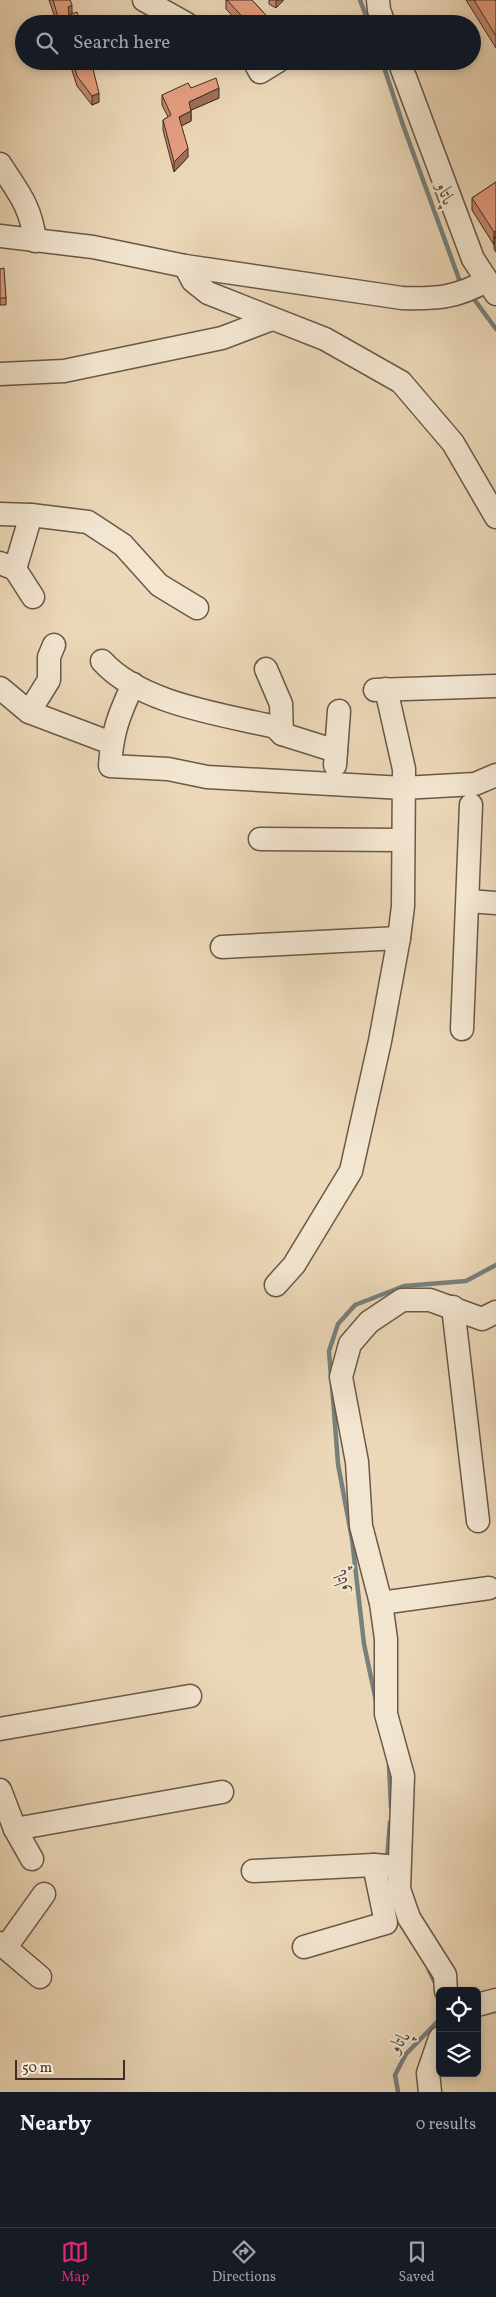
<!DOCTYPE html>
<html lang="en">
<head>
<meta charset="utf-8">
<style>
	:root { --surface:#171b24; --page:#20242c; --text:#f1f3f6; --muted:#9ea1a6; --line:#363941; --accent:#db2777 }
	body { margin:0; font-family:Vollkorn,Amiri,serif; background:var(--page); color:var(--text) }
	.controls { position:absolute; right:15px; bottom:15px; display:grid; overflow:hidden; border-radius:8px; box-shadow:0 2px 8px #0003 }
	.controls button { width:45px; height:45px; display:grid; place-items:center; padding:0; border:0; border-bottom:1px solid var(--line); background:var(--surface); color:var(--text); font:25px sans-serif }
	.scale { position:absolute; left:15px; bottom:12px; width:110px; box-sizing:border-box; padding-left:5px; border:2px solid #3e2e26; border-top:0; font-size:14px; line-height:18px; white-space:nowrap; color:#3e2e26; -webkit-text-stroke:4px #f3e6d1; paint-order:stroke }
	.list { margin:0; padding:0; list-style:none }
	h2 { display:flex; justify-content:space-between; align-items:center; height:65px; margin:0; padding:0 20px; font-size:21px }
	h2 small { font-size:16px; font-weight:400; color:var(--muted) }
	.icon { flex:none; width:28px; height:28px; fill:none; stroke:currentColor; stroke-width:2; stroke-linecap:round; stroke-linejoin:round }
	.map { position:relative; flex:none; width:496px; height:2092px; overflow:hidden }
	.search { position:absolute; background:var(--surface); box-shadow:0 2px 8px #0003; left:15px; right:15px; top:15px; height:55px; display:flex; align-items:center; gap:12px; box-sizing:border-box; padding:0 18px; border-radius:28px; color:var(--muted); font-size:19px }
	.sheet { height:135px; background:var(--surface) }
	nav { display:flex; justify-content:space-around; align-items:center; box-sizing:border-box; height:70px; border-top:1px solid var(--line); background:var(--surface); font-size:14px; color:var(--muted) }
	nav a { display:grid; justify-items:center; gap:2px }
	nav .on { color:var(--accent) }
	.map>svg:first-child { display:block }
</style>
</head>
<body>
<div class="map">
<svg width="496" height="2092" viewBox="0 0 496 2092">
	<rect width="100%" height="100%" fill="#ecd8b8"/>
	<filter id="stains"><feTurbulence type="fractalNoise" baseFrequency=".004" numOctaves="4"/><feColorMatrix values="0 0 0 0 .2 0 0 0 0 .09 0 0 0 0 .02 0 0 0 .5 -.17"/></filter>
	<radialGradient id="worn" r=".72"><stop offset=".6" stop-color="#630" stop-opacity="0"/><stop offset="1" stop-color="#630" stop-opacity=".3"/></radialGradient>
	<g fill="none" stroke-linecap="round" stroke-linejoin="round">
		<g stroke="#76817e" stroke-width="4.5">
			<path d="M360,0l9,24"/>
			<path d="M382,61l21,64 56,154 4,6"/>
			<path d="M471,295l25,34"/>
			<path d="M331,1377l-2,-26 9,-27 17,-19 49,-19 62,-5 30,-16"/>
			<path d="M332,1385l6,79 14,75 12,105 12,57"/>
			<path d="M389,1765l2,42"/>
			<path d="M387,1859l3,-37"/>
			<path d="M429,1970l7,15"/>
			<path d="M398,2092l-3,-17 11,-21 33,-34 1,-6"/>
		</g>
		<g stroke="#6a584a" stroke-width="25">
			<g id="minor">
				<path d="M144,0l43,24"/>
				<path d="M378,0l1,10 5,14"/>
				<path d="M254,61l6,11 18,-11"/>
				<path d="M399,61l74,198 23,35"/>
				<path d="M0,164c18,28 31,42 35,77"/>
				<path d="M0,236l93,11 92,19 217,32c34,1 54,0 84,-17"/>
				<path d="M185,266l8,15 15,12 117,46 76,43 52,61 43,74"/>
				<path d="M0,374l64,-3 158,-33 50,-19"/>
				<path d="M0,514l31,1 57,7 35,23 36,40 38,23"/>
				<path d="M0,563l15,6 18,28"/>
				<path d="M15,569l16,-54"/>
				<path d="M102,661c39,43 119,53 173,66l7,7 54,17"/>
				<path d="M266,669l15,35 1,30"/>
				<path d="M133,684c-14,31 -21,48 -23,82l58,3 39,8 196,11 72,-4 21,-9"/>
				<path d="M0,688l29,24 82,31"/>
				<path d="M375,690l121,-4"/>
				<path d="M29,712l20,-32v-23l5,-12"/>
				<path d="M335,765l4,-54"/>
				<path d="M260,839l143,1"/>
				<path d="M468,901l28,2"/>
				<path d="M222,947l177,-9"/>
				<path d="M462,1029l9,-224"/>
				<path d="M276,1285l18,-20 57,-94 29,-130 19,-103 4,-32 1,-137 -18,-80"/>
				<path d="M453,1307l25,214"/>
				<path d="M381,1603l108,-15"/>
				<path d="M0,1729l190,-33"/>
				<path d="M0,1790l15,39 17,30"/>
				<path d="M15,1829l207,-37"/>
				<path d="M253,1871l121,-6 25,2"/>
				<path d="M0,1943l40,34"/>
				<path d="M6,1947l38,-53"/>
				<path d="M304,1947l82,-24 -12,-58"/>
				<path d="M446,1991l-1,-16 -36,-57 -10,-29 4,-113 -17,-62v-75l-5,-36 -20,-77 -4,-64 -16,-85 9,-33 19,-22 33,-22h28l52,19 14,-7"/>
				<path d="M477,2005l19,-5"/>
				<path d="M430,2092l-2,-19 12,-35"/>
			</g>
		</g>
		<use href="#minor" stroke="#f3e6d1" stroke-width="22"/>
	</g>
	<g fill="#c5886e" stroke="#3e2e26">
		<path d="M49,0h21l2,14 9,10h-24z"/>
		<path d="M226,0h26l22,24h-34l-14,-15z"/>
		<path d="M269,0h14v1l-7,7 -7,-4z"/>
		<path d="M466,0h30v48z"/>
		<path d="M69,61h22l8,41 -7,3 -15,-19z"/>
		<path d="M191,88l28,10 -28,12v11l-10,5 7,31 -14,15 -11,-42v-10l5,-3 -6,-12v-10z"/>
		<path d="M496,182v70l-2,-3v-4l-22,-35v-12z"/>
		<path d="M0,269l6,29v7h-6z"/>
	</g>
	<g fill="#a06f5a" stroke="#3e2e26">
		<path d="M277,0h6v1l-7,7v-7z"/>
		<path d="M72,5v10l-4,2v-10z"/>
		<path d="M219,88v10l-30,13v-9z"/>
		<path d="M99,93v9l-7,3v-9z"/>
		<path d="M191,111v10l-12,6v-10z"/>
		<path d="M188,148v9l-14,15v-10z"/>
		<path d="M496,231v8l-2,-3v9v-13z"/>
	</g>
	<g fill="#e59e80" stroke="#3e2e26">
		<path d="M53,0h17l2,5 -4,2 1,8 8,-3 4,12h-21z"/>
		<path d="M227,0h25l22,24h-25z"/>
		<path d="M474,0h22v36z"/>
		<path d="M73,61h18l8,32 -7,3 -15,-20z"/>
		<path d="M216,78l3,10 -30,14 2,9 -12,6 9,31 -14,14 -11,-42 8,-5 -9,-20 26,-12 3,5z"/>
		<path d="M496,182v49l-2,1 -22,-34z"/>
		<path d="M4,268l2,30h-6v-29z"/>
	</g>
	<g text-anchor="middle" dominant-baseline="central" stroke-width="4" stroke-linejoin="round" paint-order="stroke">
		<g font-size="19" font-style="italic" fill="#514a43" stroke="#f3e6d1">
			<text transform="translate(445 194) rotate(71)">پاتاو</text>
			<text transform="translate(342 1580) rotate(-96)">پاتاو</text>
			<text transform="translate(400 2042) rotate(-52)">پاتاو</text>
		</g>
	</g>
	<rect width="100%" height="100%" filter="url(#stains)"/>
	<rect width="100%" height="100%" fill="url(#worn)"/>
</svg>
<div class="controls">
<button><svg class="icon" aria-label="locate" viewBox="0 0 24 24"><circle cx="12" cy="12" r="6"/><path d="M12 2v4M12 18v4M2 12h4M18 12h4"/></svg></button>
<button><svg class="icon" aria-label="layers" viewBox="0 0 24 24"><path d="M12 4l9 5-9 5-9-5zM3 14l9 5 9-5"/></svg></button>
</div>
<div class="scale">50 m</div>
<div class="search"><svg class="icon" aria-label="search" viewBox="0 0 24 24"><circle cx="10" cy="10" r="6"/><path d="M15 15l6 6"/></svg>Search here</div>
</div>
<section class="sheet">
<h2>Nearby<small>0 results</small></h2>
<ul class="list">
</ul>
</section>
<nav>
<a class="on"><svg class="icon" aria-label="map" viewBox="0 0 24 24"><path d="M3 6l6-2 6 2 6-2v14l-6 2-6-2-6 2zM9 4v14M15 6v14"/></svg>Map</a>
<a><svg class="icon" aria-label="directions" viewBox="0 0 24 24"><path d="M12 3l9 9-9 9-9-9zM9 14v-3h6M13 9l2 2-2 2"/></svg>Directions</a>
<a><svg class="icon" aria-label="saved" viewBox="0 0 24 24"><path d="M7 4h10v16l-5-4-5 4z"/></svg>Saved</a>
</nav>
</body>
</html>
